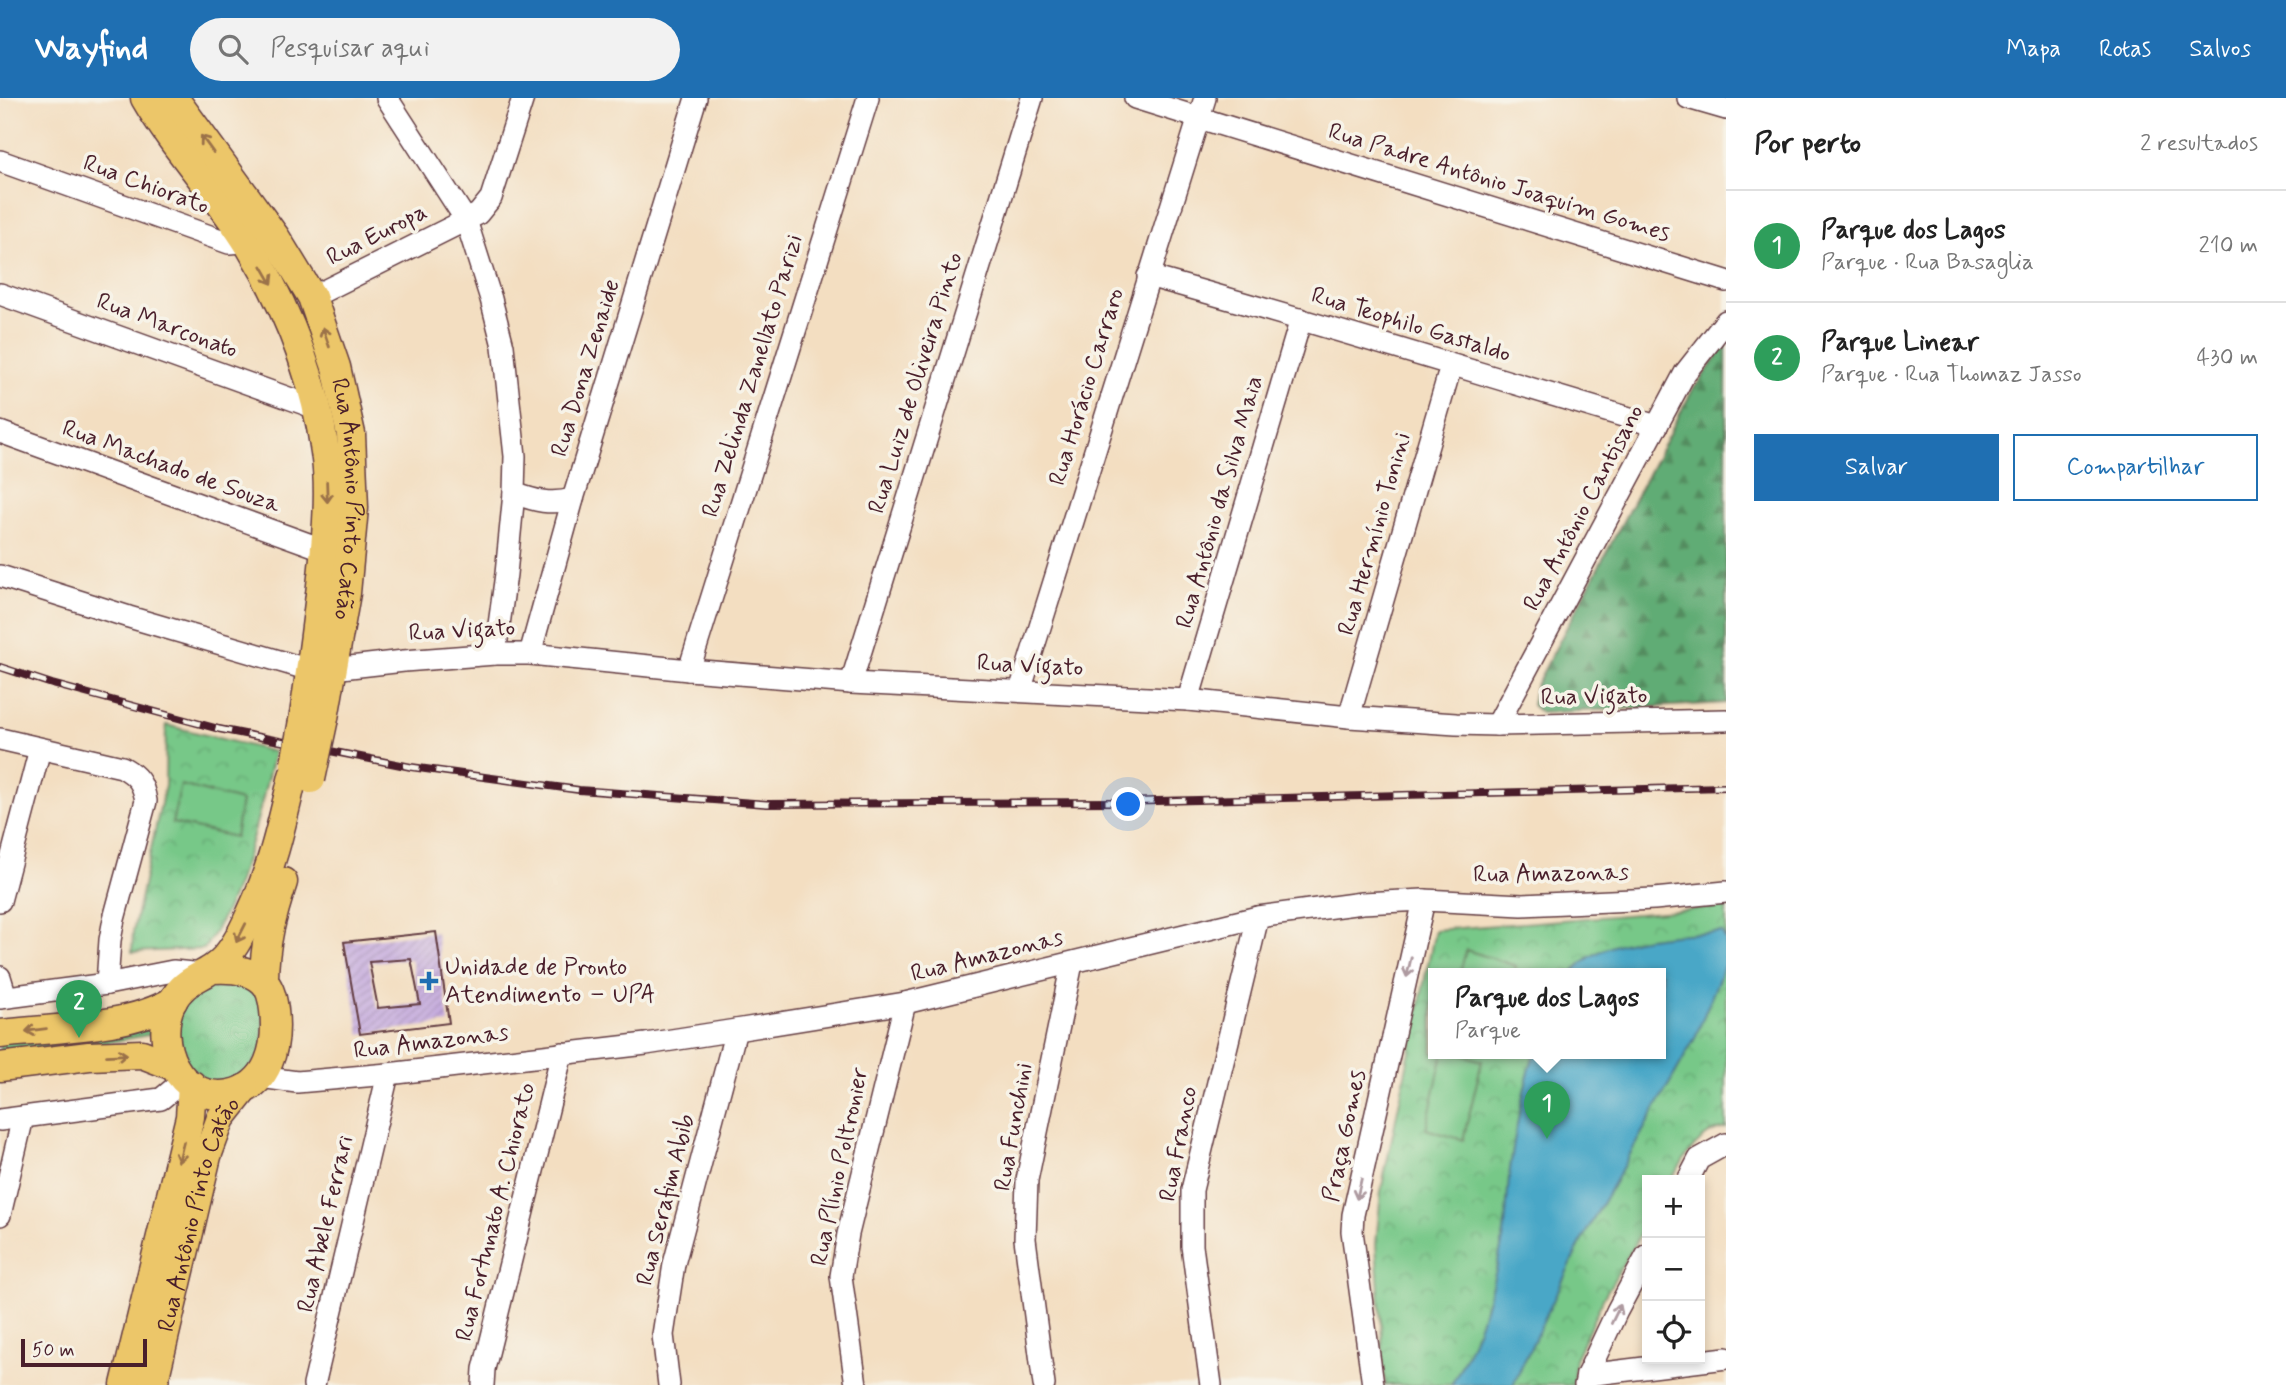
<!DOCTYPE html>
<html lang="pt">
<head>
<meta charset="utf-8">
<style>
	:root { --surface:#fff; --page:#f2f2f2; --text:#222; --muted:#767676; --line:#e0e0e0; --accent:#1f6fb2 }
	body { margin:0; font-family:Mynerve,sans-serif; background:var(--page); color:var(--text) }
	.controls { position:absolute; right:21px; bottom:21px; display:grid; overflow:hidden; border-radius:0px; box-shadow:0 4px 10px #0003 }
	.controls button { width:63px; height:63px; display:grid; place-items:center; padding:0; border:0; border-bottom:2px solid var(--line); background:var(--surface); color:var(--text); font:35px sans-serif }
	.scale { position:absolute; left:21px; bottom:18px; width:126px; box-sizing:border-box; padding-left:7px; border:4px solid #4a1f2b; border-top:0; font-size:19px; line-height:24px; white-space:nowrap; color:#4a1f2b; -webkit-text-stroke:5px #f7f3e8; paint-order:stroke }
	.you { position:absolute; left:1129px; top:707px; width:24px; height:24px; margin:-18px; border:5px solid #fff; border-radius:50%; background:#1a73e8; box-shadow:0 0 0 10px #1a73e833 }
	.badge { display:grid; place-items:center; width:46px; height:46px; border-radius:50%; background:var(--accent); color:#fff; font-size:23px; font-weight:700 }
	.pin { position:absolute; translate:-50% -58px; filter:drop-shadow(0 2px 4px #0008) }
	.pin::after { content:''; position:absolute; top:37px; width:24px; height:21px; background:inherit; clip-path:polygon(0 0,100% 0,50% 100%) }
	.popup { position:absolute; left:1428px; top:870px; width:238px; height:91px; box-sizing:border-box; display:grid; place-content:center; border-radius:0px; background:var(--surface); filter:drop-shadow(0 2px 5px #0005); font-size:23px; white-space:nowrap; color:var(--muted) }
	.popup b { font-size:26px; color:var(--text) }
	.popup::after { content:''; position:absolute; left:50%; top:100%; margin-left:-14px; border:14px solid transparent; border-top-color:var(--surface) }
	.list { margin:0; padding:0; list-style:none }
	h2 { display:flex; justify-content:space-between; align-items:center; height:91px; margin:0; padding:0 28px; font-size:30px }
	h2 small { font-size:23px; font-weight:400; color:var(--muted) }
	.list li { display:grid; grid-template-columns:46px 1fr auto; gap:21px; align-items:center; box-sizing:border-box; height:112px; padding:0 28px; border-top:2px solid var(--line) }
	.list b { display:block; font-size:26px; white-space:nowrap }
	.list p { margin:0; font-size:23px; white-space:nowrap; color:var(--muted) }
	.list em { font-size:23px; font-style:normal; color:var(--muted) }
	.actions { display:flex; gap:14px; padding:21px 28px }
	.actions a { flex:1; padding:16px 0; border:2px solid var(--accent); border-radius:0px; text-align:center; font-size:24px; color:var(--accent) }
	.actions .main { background:var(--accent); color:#fff }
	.icon { flex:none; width:38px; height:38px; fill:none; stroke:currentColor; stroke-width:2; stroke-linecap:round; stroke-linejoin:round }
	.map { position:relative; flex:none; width:1726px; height:1287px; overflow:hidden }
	header { display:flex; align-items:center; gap:42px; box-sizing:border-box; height:98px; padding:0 35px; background:var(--accent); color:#fff }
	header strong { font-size:33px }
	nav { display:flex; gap:38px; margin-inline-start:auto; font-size:24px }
	.search { width:490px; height:63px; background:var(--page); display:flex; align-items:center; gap:18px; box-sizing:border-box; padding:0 24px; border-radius:38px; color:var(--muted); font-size:26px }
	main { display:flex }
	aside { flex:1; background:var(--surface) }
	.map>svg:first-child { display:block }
</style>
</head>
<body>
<header>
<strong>Wayfind</strong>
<div class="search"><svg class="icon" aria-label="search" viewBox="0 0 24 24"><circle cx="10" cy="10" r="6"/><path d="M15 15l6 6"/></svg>Pesquisar aqui</div>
<nav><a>Mapa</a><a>Rotas</a><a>Salvos</a></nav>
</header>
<main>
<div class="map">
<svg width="1726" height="1287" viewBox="0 0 1726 1287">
	<defs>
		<pattern id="forest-firs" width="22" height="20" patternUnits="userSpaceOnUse" patternTransform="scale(1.75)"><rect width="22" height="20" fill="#61ac74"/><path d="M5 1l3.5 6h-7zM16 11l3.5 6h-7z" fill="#528b5f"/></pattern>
		<pattern id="park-crowns" width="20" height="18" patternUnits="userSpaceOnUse" patternTransform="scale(1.75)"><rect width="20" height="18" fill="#77c888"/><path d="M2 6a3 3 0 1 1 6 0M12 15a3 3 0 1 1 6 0" fill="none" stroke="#68ab76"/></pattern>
		<pattern id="building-hatch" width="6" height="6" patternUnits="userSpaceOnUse" patternTransform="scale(1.75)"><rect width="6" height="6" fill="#c3a8de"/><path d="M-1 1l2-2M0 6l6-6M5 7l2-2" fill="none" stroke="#a088b4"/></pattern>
	</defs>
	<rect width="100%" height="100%" fill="#f7f3e8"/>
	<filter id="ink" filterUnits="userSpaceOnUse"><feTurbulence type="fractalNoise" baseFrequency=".0143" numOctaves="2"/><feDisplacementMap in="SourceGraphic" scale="14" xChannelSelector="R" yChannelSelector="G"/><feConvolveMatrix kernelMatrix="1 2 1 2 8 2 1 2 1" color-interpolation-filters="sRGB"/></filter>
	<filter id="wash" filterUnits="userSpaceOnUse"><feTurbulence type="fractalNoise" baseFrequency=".00686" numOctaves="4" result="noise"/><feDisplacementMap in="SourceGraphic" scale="28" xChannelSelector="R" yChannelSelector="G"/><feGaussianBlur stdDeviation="1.57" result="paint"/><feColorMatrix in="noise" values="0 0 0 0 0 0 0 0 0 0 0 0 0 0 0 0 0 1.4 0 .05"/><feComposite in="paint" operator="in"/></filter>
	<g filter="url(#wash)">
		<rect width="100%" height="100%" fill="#f3dec1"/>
		<path fill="url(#forest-firs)" stroke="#566650" stroke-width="2" d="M1726,247v358l-185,10 -9,-8 3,-18 157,-296z"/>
		<g fill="url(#park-crowns)" stroke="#60745a" stroke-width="2" fill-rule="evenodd">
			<path d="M166,627l108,27c-17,69 -30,137 -70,197l-72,3 1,-20 32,-147z"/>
			<path d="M1726,809v221c-27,4 -42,31 -55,52h-24v42l-43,75 -29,62 -2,26h-188l-9,-141 5,-53 54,-261zM1433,875h228v80h-228z"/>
			<path d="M222,878l32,13 10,17 -1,43 -21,30 -30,7 -38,-34 6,-50z"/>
			<path d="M155,921l-2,15 -69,13 -84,10v-16z"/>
		</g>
		<g fill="#77c888" stroke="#60745a" stroke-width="2">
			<path d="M181,687l60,16 -6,36 -63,-14z"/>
			<path d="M1466,852l50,16 -1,7h-55z"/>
			<path d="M1443,955h14l25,8 -19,79 -37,-11z"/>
		</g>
		<path fill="#48a7c7" stroke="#496379" stroke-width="2" d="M1722,834l4,9v20l-31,77 -112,200 -70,147h-62c26,-45 42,-96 52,-146 4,-23 4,-47 7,-70 5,-39 13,-78 24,-116h127v-80h-88c26,-38 107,-39 149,-41z"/>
		<g id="blocks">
			<path fill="url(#building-hatch)" fill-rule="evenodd" d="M436,834l13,91 -89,11 -16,-92zM411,861l9,45 -42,4 -9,-46z"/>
		</g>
	</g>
	<g filter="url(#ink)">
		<use href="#blocks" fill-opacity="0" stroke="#633c42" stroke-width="2"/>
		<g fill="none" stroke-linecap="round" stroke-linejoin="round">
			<g stroke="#633c42" stroke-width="24">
				<g id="minor">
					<path d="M387,0l79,122 25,79 12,47 12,110 -1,37 -8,81 -11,80"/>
					<path d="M1135,0l591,183"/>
					<path d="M1688,0l38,11"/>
					<path d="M0,63l229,82 31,-2"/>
					<path d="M1148,178c171,47 339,100 509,150"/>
					<path d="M0,196l316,114"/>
					<path d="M312,199l166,-83 13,-16 32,-100"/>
					<path d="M0,334l325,118"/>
					<path d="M514,395c21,8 37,12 59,6"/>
					<path d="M0,478l129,41 181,53"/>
					<path d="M530,556l43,-155 123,-401"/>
					<path d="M332,571l72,-8 91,-7h35l159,16 162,13 337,17 161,17 107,7 41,1 229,-5"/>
					<path d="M689,572l179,-572"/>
					<path d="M851,585l181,-585"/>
					<path d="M1020,593l185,-593"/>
					<path d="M1188,602l113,-381"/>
					<path d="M1349,619l102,-351"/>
					<path d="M1497,627l188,-352 41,-52"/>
					<path d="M0,641l122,28c16,9 21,16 24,34l-32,118 -4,21 -3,44"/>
					<path d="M0,803l40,-152"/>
					<path d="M0,879l6,20"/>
					<path d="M0,900l107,-14 66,-13 29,3"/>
					<path d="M260,979l37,5 91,-8 258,-30 90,-14 169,-27 353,-86 104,-14 62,-3 98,5 132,-6 72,-7"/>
					<path d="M0,1022l161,-21 23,-19"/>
					<path d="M1688,1082l11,-21 27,-15"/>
					<path d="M0,1117l23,-98"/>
					<path d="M1587,1277l139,-17"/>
					<path d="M314,1287l74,-311"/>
					<path d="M483,1287l1,-16 78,-316"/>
					<path d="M669,1287l-6,-50 11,-71 62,-234"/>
					<path d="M856,1287l-15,-109 7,-42 57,-231"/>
					<path d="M1044,1287l-19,-146 2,-59 45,-217"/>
					<path d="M1211,1287l-19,-139v-56l66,-273"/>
					<path d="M1373,1287l-21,-154 1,-16 71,-315"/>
					<path d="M1585,1287l2,-10 30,-64 30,-56"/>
				</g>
			</g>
			<g stroke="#633c42" stroke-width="31">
				<g id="major">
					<path d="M145,0c30,52 72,95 104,147 38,63 66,133 76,207 5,31 3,64 0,95 -5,56 -13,112 -21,168"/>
					<path id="s1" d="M174,0l102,140 36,59 24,70 15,67 3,74 -8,85 -22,125"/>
					<path d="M213,871c17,-1 37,0 50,12 8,7 10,20 11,29 4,35 -4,77 -45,84 -50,9 -77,-52 -57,-92 11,-20 23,-22 40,-33 19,-12 30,-36 39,-56 21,-44 31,-90 42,-137"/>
					<path d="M264,883c0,-36 8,-66 19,-99"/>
					<path d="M0,936c52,-6 130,-6 173,-33"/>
					<path d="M0,969l89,-11 53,-2 31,12"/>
					<path d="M125,1287l65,-268 2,-32"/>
					<path id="s2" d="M153,1287l54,-229 14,-38 23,-29"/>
				</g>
			</g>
			<use href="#minor" stroke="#fff" stroke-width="21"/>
			<use href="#major" stroke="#ecc669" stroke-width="28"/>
			<g stroke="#4a1f2b" stroke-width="8">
				<path id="rail" d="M0,569l52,17 167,45 192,38 168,23 188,14 349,-2 610,-15"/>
			</g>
			<use href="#rail" stroke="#f7f3e8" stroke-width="5" stroke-dasharray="16" stroke-linecap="butt"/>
			<g stroke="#633c42" stroke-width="31" stroke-linecap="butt">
				<g id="major-bridge">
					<path d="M295,666l9,-49"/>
					<path d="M311,681l13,-61"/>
				</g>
			</g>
			<use href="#major-bridge" stroke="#ecc669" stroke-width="28"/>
		</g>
		<defs><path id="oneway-shaft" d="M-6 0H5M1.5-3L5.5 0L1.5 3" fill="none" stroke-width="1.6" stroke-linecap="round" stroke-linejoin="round" transform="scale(1.75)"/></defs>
		<g stroke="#9b724a">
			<use href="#oneway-shaft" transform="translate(207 46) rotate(-126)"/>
			<use href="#oneway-shaft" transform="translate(267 177) rotate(60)"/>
			<use href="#oneway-shaft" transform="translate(326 239) rotate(-109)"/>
			<use href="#oneway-shaft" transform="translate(327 394) rotate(88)"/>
			<use href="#oneway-shaft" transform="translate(241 835) rotate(117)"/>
			<use href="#oneway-shaft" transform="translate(36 932) rotate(173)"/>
			<use href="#oneway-shaft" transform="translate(117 957) rotate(-3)"/>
			<use href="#oneway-shaft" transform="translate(181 1054) rotate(104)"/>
		</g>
		<g stroke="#ae9aa0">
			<use href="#oneway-shaft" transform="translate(1409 869) rotate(103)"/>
			<use href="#oneway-shaft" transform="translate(1359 1091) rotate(103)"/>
			<use href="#oneway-shaft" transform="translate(1616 1216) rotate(-64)"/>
		</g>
	</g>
	<path fill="#1f6fb2" stroke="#f7f3e8" stroke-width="2.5" d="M425.5 872.5h7v7h7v7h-7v7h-7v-7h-7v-7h7z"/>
	<g text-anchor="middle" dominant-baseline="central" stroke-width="7" stroke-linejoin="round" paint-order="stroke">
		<g font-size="24" fill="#4a1f2b" stroke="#f7f3e8">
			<text transform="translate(1499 85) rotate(17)">Rua Padre Antônio Joaquim Gomes</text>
			<text transform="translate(146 87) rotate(20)">Rua Chiorato</text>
			<text transform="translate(377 137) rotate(-27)">Rua Europa</text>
			<text transform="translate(1411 227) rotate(17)">Rua Teophilo Gastaldo</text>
			<text transform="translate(167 228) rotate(20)">Rua Marconato</text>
			<text transform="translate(586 270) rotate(-73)">Rua Dona Zenaide</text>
			<text transform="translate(753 278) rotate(-73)">Rua Zelinda Zanellato Parizi</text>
			<text transform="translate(916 285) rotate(-73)">Rua Luiz de Oliveira Pinto</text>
			<text transform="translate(1087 289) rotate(-73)">Rua Horácio Carraro</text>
			<text transform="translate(171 369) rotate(20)">Rua Machado de Souza</text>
			<text stroke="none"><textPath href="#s1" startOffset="450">Rua Antônio Pinto Catão</textPath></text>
			<text transform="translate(1220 404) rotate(-74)">Rua Antônio da Silva Maia</text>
			<text transform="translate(1584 410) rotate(-62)">Rua Antônio Cantisano</text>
			<text transform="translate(1375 436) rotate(-74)">Rua Hermínio Tonini</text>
			<text transform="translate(462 533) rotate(-3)">Rua Vigato</text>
			<text transform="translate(1030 568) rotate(3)">Rua Vigato</text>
			<text transform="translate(1594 599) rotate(-1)">Rua Vigato</text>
			<text transform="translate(1551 776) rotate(-1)">Rua Amazonas</text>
			<text transform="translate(987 858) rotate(-14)">Rua Amazonas</text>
			<text transform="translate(431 944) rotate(-7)">Rua Amazonas</text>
			<text transform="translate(1014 1029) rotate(-80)">Rua Funchini</text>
			<text transform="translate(1345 1038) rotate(-78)">Praça Gomes</text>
			<text transform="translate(1179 1046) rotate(-79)">Rua Franco</text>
			<text transform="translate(840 1069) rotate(-78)">Rua Plínio Poltronier</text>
			<text transform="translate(666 1102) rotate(-76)">Rua Serafim Abib</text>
			<text transform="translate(496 1114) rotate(-76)">Rua Fortunato A. Chiorato</text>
			<text stroke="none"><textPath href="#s2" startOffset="177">Rua Antônio Pinto Catão</textPath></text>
			<text transform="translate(326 1126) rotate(-77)">Rua Abele Ferrari</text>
		</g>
		<g font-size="24" fill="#4a1f2b" stroke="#f7f3e8" text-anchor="start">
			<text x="445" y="869">Unidade de Pronto<tspan x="445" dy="28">Atendimento – UPA</tspan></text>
		</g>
	</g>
</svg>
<div class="controls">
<button>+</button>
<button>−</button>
<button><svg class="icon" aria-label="locate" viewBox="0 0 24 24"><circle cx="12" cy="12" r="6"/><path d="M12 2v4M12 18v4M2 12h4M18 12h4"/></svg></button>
</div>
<div class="scale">50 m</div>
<div class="you"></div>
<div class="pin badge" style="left:1547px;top:1041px;background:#2e9e5b">1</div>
<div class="popup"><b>Parque dos Lagos</b>Parque</div>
<div class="pin badge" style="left:79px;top:940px;background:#2e9e5b">2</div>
</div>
<aside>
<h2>Por perto<small>2 resultados</small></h2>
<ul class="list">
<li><span class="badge" style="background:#2e9e5b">1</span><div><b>Parque dos Lagos</b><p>Parque · Rua Basaglia</p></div><em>210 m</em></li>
<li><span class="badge" style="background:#2e9e5b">2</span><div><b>Parque Linear</b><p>Parque · Rua Thomaz Jasso</p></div><em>430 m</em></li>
</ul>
<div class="actions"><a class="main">Salvar</a><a>Compartilhar</a></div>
</aside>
</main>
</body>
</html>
